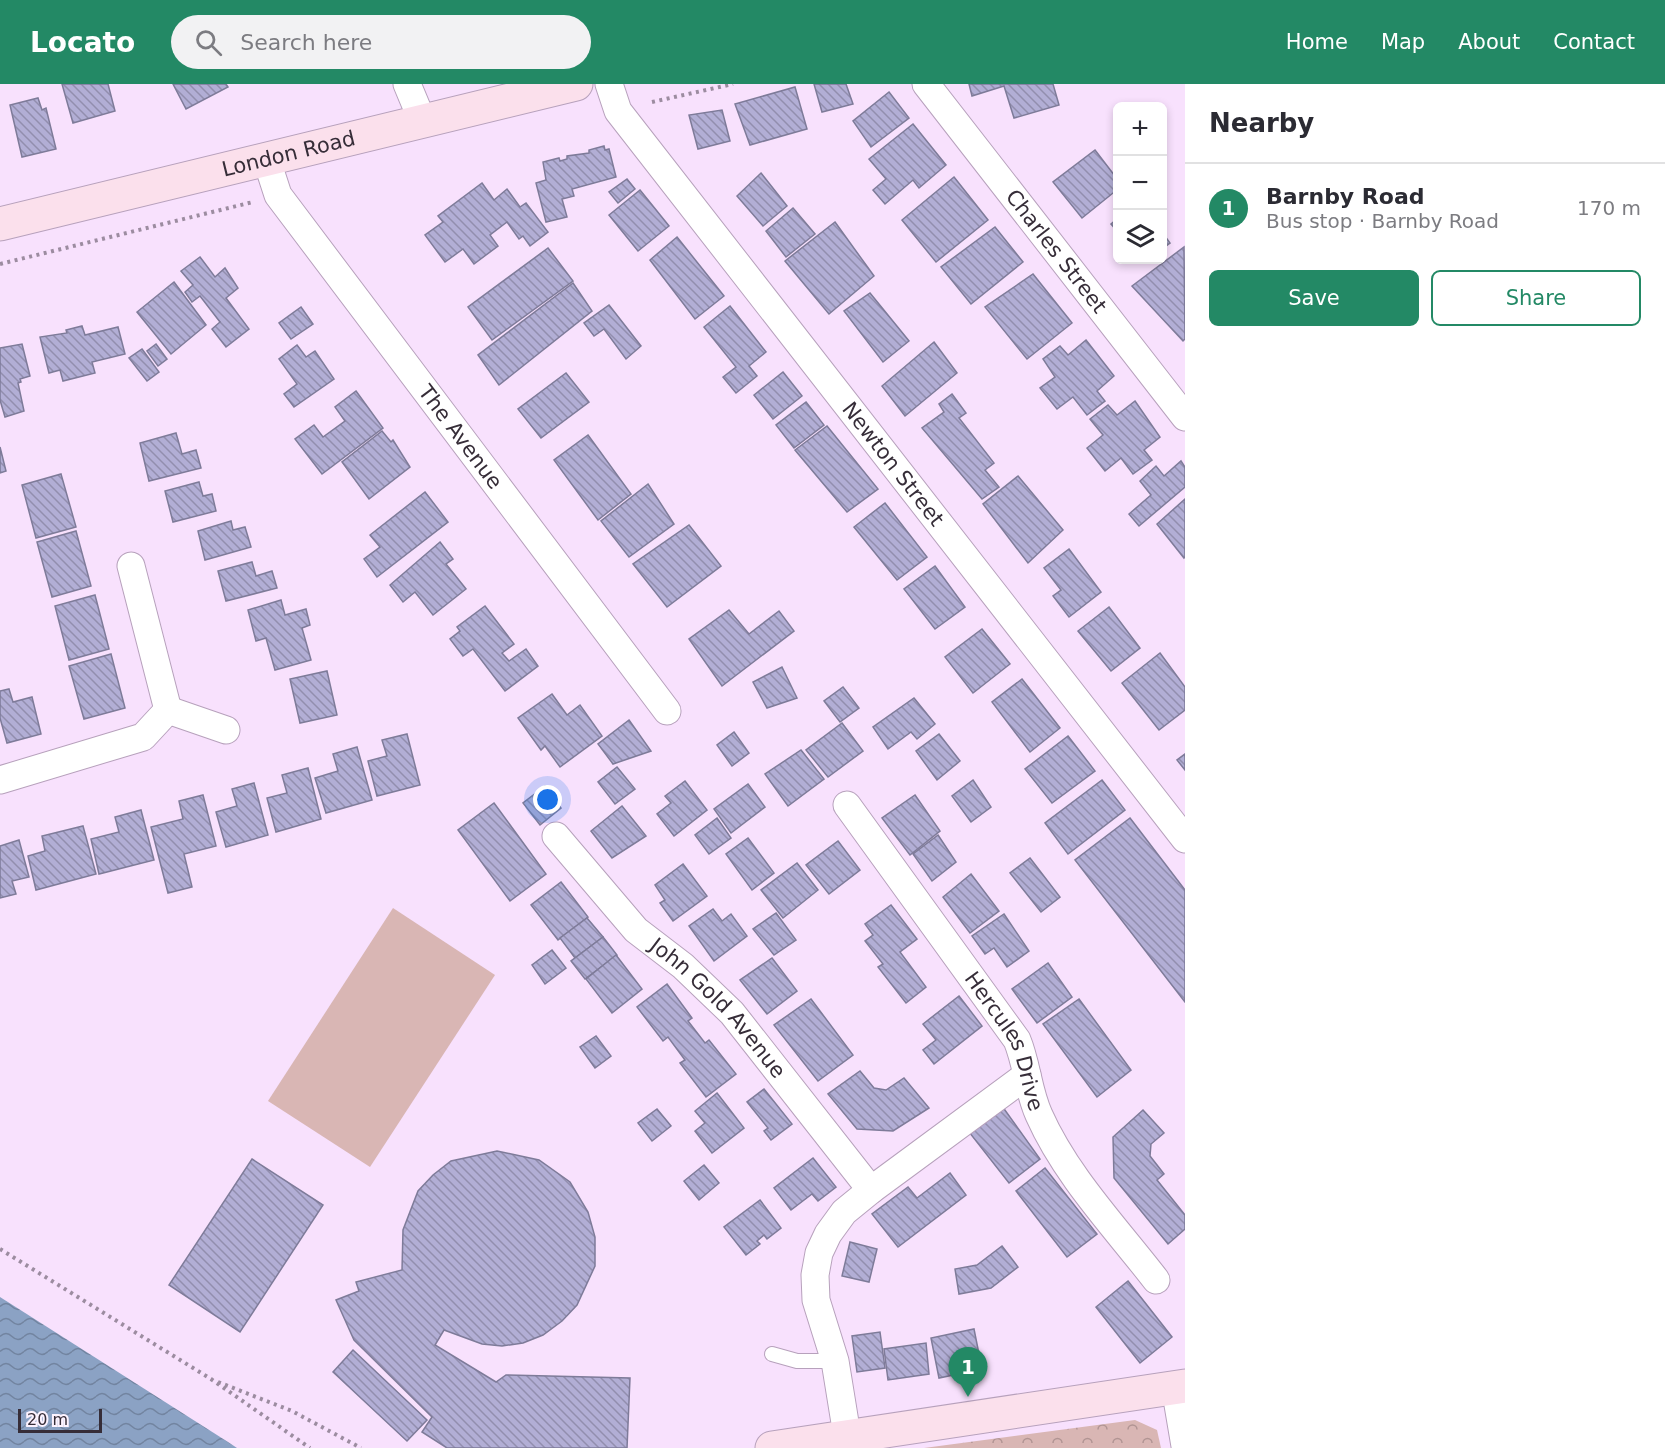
<!DOCTYPE html>
<html lang="en">
<head>
<meta charset="utf-8">
<style>
	:root { --surface:#fff; --page:#f2f2f3; --text:#2b2b33; --muted:#7c7c81; --line:#e1e1e2; --accent:#238965 }
	body { margin:0; font-family:"DejaVu Sans",sans-serif; background:var(--page); color:var(--text) }
	.controls { position:absolute; right:18px; top:18px; display:grid; overflow:hidden; border-radius:9px; box-shadow:0 3px 9px #0003 }
	.controls button { width:54px; height:54px; display:grid; place-items:center; padding:0; border:0; border-bottom:2px solid var(--line); background:var(--surface); color:var(--text); font:30px sans-serif }
	.scale { position:absolute; left:18px; bottom:15px; width:84px; box-sizing:border-box; padding-left:6px; border:3px solid #362d38; border-top:0; font-size:16px; line-height:21px; white-space:nowrap; color:#362d38; -webkit-text-stroke:4px #fdf3ff; paint-order:stroke }
	.you { position:absolute; left:548px; top:716px; width:21px; height:21px; margin:-15px; border:4px solid #fff; border-radius:50%; background:#1a73e8; box-shadow:0 0 0 9px #1a73e833 }
	.badge { display:grid; place-items:center; width:39px; height:39px; border-radius:50%; background:var(--accent); color:#fff; font-size:20px; font-weight:700 }
	.pin { position:absolute; translate:-50% -50px; filter:drop-shadow(0 2px 3px #0008) }
	.pin::after { content:''; position:absolute; top:32px; width:21px; height:18px; background:inherit; clip-path:polygon(0 0,100% 0,50% 100%) }
	.list { margin:0; padding:0; list-style:none }
	h2 { display:flex; justify-content:space-between; align-items:center; height:78px; margin:0; padding:0 24px; font-size:26px }
	h2 small { font-size:20px; font-weight:400; color:var(--muted) }
	.list li { display:grid; grid-template-columns:39px 1fr auto; gap:18px; align-items:center; box-sizing:border-box; height:90px; padding:0 24px; border-top:2px solid var(--line) }
	.list b { display:block; font-size:22px; white-space:nowrap }
	.list p { margin:0; font-size:20px; white-space:nowrap; color:var(--muted) }
	.list em { font-size:20px; font-style:normal; color:var(--muted) }
	.actions { display:flex; gap:12px; padding:18px 24px }
	.actions a { flex:1; padding:14px 0; border:2px solid var(--accent); border-radius:9px; text-align:center; font-size:21px; color:var(--accent) }
	.actions .main { background:var(--accent); color:#fff }
	.icon { flex:none; width:33px; height:33px; fill:none; stroke:currentColor; stroke-width:2; stroke-linecap:round; stroke-linejoin:round }
	.map { position:relative; flex:none; width:1185px; height:1364px; overflow:hidden }
	header { display:flex; align-items:center; gap:36px; box-sizing:border-box; height:84px; padding:0 30px; background:var(--accent); color:#fff }
	header strong { font-size:28px }
	nav { display:flex; gap:33px; margin-inline-start:auto; font-size:21px }
	.search { width:420px; height:54px; background:var(--page); display:flex; align-items:center; gap:15px; box-sizing:border-box; padding:0 21px; border-radius:33px; color:var(--muted); font-size:22px }
	main { display:flex }
	aside { flex:1; background:var(--surface) }
	.map>svg:first-child { display:block }
</style>
</head>
<body>
<header>
<strong>Locato</strong>
<div class="search"><svg class="icon" aria-label="search" viewBox="0 0 24 24"><circle cx="10" cy="10" r="6"/><path d="M15 15l6 6"/></svg>Search here</div>
<nav><a>Home</a><a>Map</a><a>About</a><a>Contact</a></nav>
</header>
<main>
<div class="map">
<svg width="1185" height="1364" viewBox="0 0 1185 1364">
	<defs>
		<pattern id="park-crowns" width="20" height="18" patternUnits="userSpaceOnUse" patternTransform="scale(1.5)"><rect width="20" height="18" fill="#d9b6b4"/><path d="M2 6a3 3 0 1 1 6 0M12 15a3 3 0 1 1 6 0" fill="none" stroke="#b19493"/></pattern>
		<pattern id="water-waves" width="16" height="10" patternUnits="userSpaceOnUse" patternTransform="scale(1.5)"><rect width="16" height="10" fill="#8ba2c4"/><path d="M0 5q4-4 8 0t8 0" fill="none" stroke="#7284a0"/></pattern>
		<pattern id="building-back-hatch" width="6" height="6" patternUnits="userSpaceOnUse" patternTransform="scale(1.5)"><rect width="6" height="6" fill="#b2aed5"/><path d="M-1 5l2 2M0 0l6 6M5-1l2 2" fill="none" stroke="#928eae"/></pattern>
	</defs>
	<rect width="100%" height="100%" fill="#f8e1fd"/>
	<path fill="#d9b6b4" d="M393,824l102,67 -125,192 -102,-66z"/>
	<path fill="url(#park-crowns)" d="M1135,1336l22,10 4,18h-237z"/>
	<path fill="url(#water-waves)" d="M0,1213l228,145 9,6h-237z"/>
	<g fill="url(#building-back-hatch)" stroke="#7e7b99" stroke-width="1.5">
		<path d="M62,0h46l7,27 -42,12z"/>
		<path d="M173,0h53l2,3 -42,22z"/>
		<path d="M814,0h32l7,20 -31,8z"/>
		<path d="M969,0h84l6,21 -45,13 -10,-32 -32,10z"/>
		<path d="M795,3l12,42 -57,16 -15,-41z"/>
		<path d="M889,8l20,26 -38,29 -18,-26z"/>
		<path d="M38,14l4,12 4,-2 10,41 -34,8 -12,-52z"/>
		<path d="M722,26l8,31 -32,8 -9,-34z"/>
		<path d="M913,40l33,41 -27,23 -6,-8 -28,24 -12,-14 13,-11 -17,-20z"/>
		<path d="M604,62l1,4 4,-1 7,28 -44,12 2,7 -12,3 5,18 -21,5 -10,-39 10,-3 -3,-18 16,-4 1,3 7,-2v-3l22,-3v-3z"/>
		<path d="M1095,66l23,30v9l-36,29 -29,-36z"/>
		<path d="M761,89l26,33 -24,20 -26,-30z"/>
		<path d="M954,93l34,43 -52,42 -34,-42z"/>
		<path d="M627,95l8,10 -17,14 -9,-11z"/>
		<path d="M482,99l12,17 13,-11 13,18 6,-4 22,29 -18,14 -7,-10 -4,3 -12,-17 -17,13 8,11 -24,18 -11,-15 -18,13 -20,-27 18,-13 -5,-6z"/>
		<path d="M640,106l29,36 -31,25 -29,-36z"/>
		<path d="M793,124l22,26 -29,23 -20,-26z"/>
		<path d="M1118,134v14l-7,-8z"/>
		<path d="M835,138l39,54 -45,38 -44,-53z"/>
		<path d="M995,143l28,35 -52,42 -30,-37z"/>
		<path d="M1162,148l8,11 -8,6z"/>
		<path d="M677,153l47,59 -29,23 -45,-59z"/>
		<path d="M1184,163l1,92 -2,2 -51,-55z"/>
		<path d="M548,164l25,33 -81,59 -24,-33z"/>
		<path d="M200,173l15,20 10,-9 13,20 -12,10 23,31 -23,18 -14,-18 8,-7 -20,-26 -8,6 -7,-10 8,-7 -12,-14z"/>
		<path d="M1033,190l39,49 -45,36 -42,-52z"/>
		<path d="M174,198l32,43 -35,29 -34,-42z"/>
		<path d="M573,199l19,28 -93,74 -21,-30z"/>
		<path d="M870,209l39,48 -26,21 -39,-51z"/>
		<path d="M609,221l32,41 -15,13 -22,-30 -10,7 -10,-13z"/>
		<path d="M730,222l36,46 -17,14 8,10 -21,17 -13,-16 13,-10 -32,-40z"/>
		<path d="M301,223l12,17 -22,15 -12,-16z"/>
		<path d="M82,242l3,9 33,-8 7,27 -33,8 3,11 -32,8 -3,-11 -11,3 -9,-36 27,-4 -1,-3z"/>
		<path d="M1086,256l28,36 -17,15 8,10 -18,14 -14,-18 -16,12 -17,-21 15,-11 -12,-18 17,-13 8,9z"/>
		<path d="M934,258l23,31 -52,43 -23,-30z"/>
		<path d="M22,260l8,32 -10,3 1,3 -3,1 6,28 -19,6 -5,-17v-52z"/>
		<path d="M156,260l11,15 -9,7 -11,-15z"/>
		<path d="M297,261l9,12 9,-6 19,28 -40,28 -10,-13 13,-10 -18,-25z"/>
		<path d="M142,265l17,23 -12,9 -18,-23z"/>
		<path d="M783,288l19,24 -29,23 -19,-24z"/>
		<path d="M566,289l23,29 -48,36 -23,-29z"/>
		<path d="M356,307l27,37 -61,46 -27,-35 19,-14 9,12 22,-16 -10,-14z"/>
		<path d="M952,310l14,19 -7,5 35,45 -9,7 14,17 -17,12 -60,-71 22,-16 -5,-8z"/>
		<path d="M1135,317l25,36 -16,13 8,10 -19,14 -12,-16 -16,13 -18,-23 16,-13 -13,-16 18,-14 9,10z"/>
		<path d="M806,318l18,23 -30,23 -18,-23z"/>
		<path d="M827,342l51,63 -31,23 -52,-62z"/>
		<path d="M382,347l9,11 2,-2 17,27 -41,32 -27,-37z"/>
		<path d="M176,349l6,21 14,-4 5,18 -52,13 -9,-38z"/>
		<path d="M588,351l43,59 -33,26 -44,-60z"/>
		<path d="M0,363l6,24 -6,2z"/>
		<path d="M1181,377l4,6v20l-46,39 -10,-12 22,-19 -11,-14 16,-15 8,10z"/>
		<path d="M61,390l15,53 -40,11 -14,-53z"/>
		<path d="M1018,392l45,54 -35,33 -45,-59z"/>
		<path d="M199,398l4,14 9,-2 4,17 -43,11 -8,-31z"/>
		<path d="M648,400l26,40 -45,33 -28,-36z"/>
		<path d="M425,408l23,30 -71,55 -13,-18 16,-12 -10,-12z"/>
		<path d="M1185,415v58l-1,1 -27,-34z"/>
		<path d="M885,419l42,54 -30,23 -43,-53z"/>
		<path d="M231,437l2,9 12,-3 6,20 -46,13 -7,-29z"/>
		<path d="M689,441l32,41 -54,41 -34,-43z"/>
		<path d="M76,447l15,55 -39,11 -15,-55z"/>
		<path d="M440,458l13,17 -7,5 20,25 -33,26 -18,-23 -12,10 -13,-17z"/>
		<path d="M1069,465l32,43 -32,25 -16,-21 8,-6 -17,-22z"/>
		<path d="M252,478l4,14 16,-5 5,17 -51,13 -8,-30z"/>
		<path d="M935,482l30,41 -30,22 -31,-40z"/>
		<path d="M95,511l14,54 -40,11 -14,-54z"/>
		<path d="M281,516l4,15 21,-6 4,16 -8,3 9,32 -36,10 -9,-32 -10,3 -8,-31z"/>
		<path d="M485,522l29,38 -12,9 7,8 17,-12 12,17 -33,25 -32,-42 -10,7 -13,-17 10,-8 -3,-4z"/>
		<path d="M1109,523l31,41 -29,23 -33,-40z"/>
		<path d="M729,526l20,24 30,-23 15,20 -72,55 -33,-47z"/>
		<path d="M982,545l28,35 -37,29 -28,-36z"/>
		<path d="M1160,569l25,34v23l-26,20 -37,-47z"/>
		<path d="M111,570l14,54 -41,11 -15,-53z"/>
		<path d="M782,583l15,31 -30,10 -14,-26z"/>
		<path d="M327,587l10,44 -37,8 -10,-44z"/>
		<path d="M1022,595l38,49 -30,24 -38,-50z"/>
		<path d="M843,603l16,21 -19,14 -16,-21z"/>
		<path d="M9,605l4,13 19,-5 9,37 -34,9 -7,-25v-27z"/>
		<path d="M552,610l15,21 13,-10 22,31 -42,31 -15,-21 -4,4 -23,-32z"/>
		<path d="M914,614l21,26 -18,15 -6,-7 -23,17 -15,-22z"/>
		<path d="M629,636l22,31 -38,13 -15,-20z"/>
		<path d="M842,639l21,28 -35,26 -22,-27z"/>
		<path d="M734,648l15,21 -17,13 -15,-21z"/>
		<path d="M407,650l13,51 -43,11 -9,-35 19,-5 -5,-16z"/>
		<path d="M939,650l21,27 -23,19 -21,-29z"/>
		<path d="M1068,652l27,35 -43,32 -27,-34z"/>
		<path d="M357,663l15,53 -46,13 -11,-35 23,-7 -5,-17z"/>
		<path d="M801,666l23,29 -36,27 -23,-32z"/>
		<path d="M1185,670v16l-8,-10z"/>
		<path d="M617,683l18,22 -20,15 -17,-22z"/>
		<path d="M308,684l13,51 -45,13 -9,-34 20,-5 -5,-18z"/>
		<path d="M973,696l18,27 -20,15 -19,-26z"/>
		<path d="M1102,696l23,30 -57,44 -23,-31z"/>
		<path d="M685,697l22,29 -33,26 -17,-22 14,-11 -6,-7z"/>
		<path d="M254,699l14,52 -42,12 -10,-35 21,-6 -5,-17z"/>
		<path d="M748,700l17,23 -34,26 -17,-24z"/>
		<path d="M545,702l16,22 -21,17 -17,-22z"/>
		<path d="M203,711l13,51 -32,8 8,33 -24,6 -17,-66 32,-8 -4,-18z"/>
		<path d="M915,711l25,36 -30,24 -28,-37z"/>
		<path d="M494,719l52,71 -36,27 -52,-71z"/>
		<path d="M622,722l24,30 -34,22 -21,-27z"/>
		<path d="M141,726l13,50 -55,14 -8,-35 28,-7 -4,-15z"/>
		<path d="M717,734l14,20 -22,16 -14,-19z"/>
		<path d="M1130,734l55,72v112l-110,-142z"/>
		<path d="M83,742l13,48 -60,16 -8,-34 17,-5 -3,-15z"/>
		<path d="M938,751l18,27 -24,19 -19,-27z"/>
		<path d="M748,754l26,35 -22,17 -26,-36z"/>
		<path d="M19,756l10,37 -17,4 4,13 -16,4v-52z"/>
		<path d="M838,757l22,29 -31,24 -23,-29z"/>
		<path d="M1030,774l30,39 -19,15 -31,-39z"/>
		<path d="M797,779l21,27 -35,28 -22,-28z"/>
		<path d="M683,780l24,32 -34,25 -13,-18 5,-3 -10,-15z"/>
		<path d="M971,790l28,37 -29,22 -27,-36z"/>
		<path d="M561,798l27,35 -30,23 -27,-35z"/>
		<path d="M891,821l26,34 -17,13 26,35 -20,16 -28,-36 5,-3 -18,-23 8,-6 -8,-11z"/>
		<path d="M713,825l9,12 9,-7 16,22 -33,25 -25,-35z"/>
		<path d="M776,829l20,27 -22,15 -21,-26z"/>
		<path d="M1004,830l25,37 -22,16 -13,-19 -9,6 -13,-18z"/>
		<path d="M587,834l16,19 -28,21 -15,-20z"/>
		<path d="M603,853l14,18 -32,24 -14,-18z"/>
		<path d="M552,866l14,18 -21,16 -13,-19z"/>
		<path d="M616,871l26,34 -30,24 -26,-34z"/>
		<path d="M772,874l25,33 -30,23 -27,-34z"/>
		<path d="M1048,879l24,34 -35,26 -25,-34z"/>
		<path d="M667,900l25,34 -4,3 17,22 4,-3 27,34 -30,23 -26,-34 5,-3 -17,-23 -5,4 -26,-34z"/>
		<path d="M959,912l23,30 -48,38 -11,-14 13,-10 -13,-16z"/>
		<path d="M811,915l42,56 -35,26 -44,-56z"/>
		<path d="M1079,915l52,71 -34,27 -54,-73z"/>
		<path d="M596,952l15,20 -16,12 -15,-21z"/>
		<path d="M860,987l14,17 12,2 18,-12 25,30 -36,23 -36,-2 -29,-35z"/>
		<path d="M764,1005l28,35 -21,16 -7,-9 4,-3 -21,-26z"/>
		<path d="M717,1009l27,35 -32,25 -17,-22 10,-8 -10,-12z"/>
		<path d="M1002,1022l38,53 -31,24 -40,-51z"/>
		<path d="M657,1025l14,17 -19,15 -14,-18z"/>
		<path d="M1143,1026l21,23 -13,11 -1,12 14,18 -7,6 28,35v14l-17,15 -54,-66 -1,-41z"/>
		<path d="M497,1067l42,9 31,22 18,30 7,25v29l-18,39 -15,16 -19,14 -20,8 -21,3 -20,-2 -38,-14 -9,15 61,37 10,-7 124,3 -3,70h-180l-25,-16 10,-15 -78,-77 -18,-40 23,-9 -3,-9 46,-12 1,-40 15,-39 15,-16 18,-14z"/>
		<path d="M813,1074l23,29 -18,14 -6,-7 -21,16 -17,-22z"/>
		<path d="M252,1075l71,46 -83,127 -71,-47z"/>
		<path d="M704,1081l15,18 -20,17 -15,-19z"/>
		<path d="M1045,1084l52,66 -30,23 -51,-66z"/>
		<path d="M950,1089l16,22 -68,52 -26,-33 36,-27 9,11z"/>
		<path d="M760,1116l21,28 -14,11 -3,-4 -7,6 3,3 -14,11 -22,-28z"/>
		<path d="M850,1158l27,7 -8,33 -27,-6z"/>
		<path d="M1002,1162l16,21 -27,21 -32,6 -4,-25 22,-4z"/>
		<path d="M1128,1197l44,56 -32,26 -44,-56z"/>
		<path d="M974,1245l8,40 -43,9 -8,-40z"/>
		<path d="M880,1248l5,36 -28,4 -5,-36z"/>
		<path d="M926,1259l3,31 -41,6 -4,-31z"/>
		<path d="M353,1266l74,70 -20,21 -74,-69z"/>
	</g>
	<g fill="none" stroke-linecap="round" stroke-linejoin="round">
		<g stroke="#b7a1bc" stroke-width="16">
			<path id="lane" d="M772,1270l25,7h38"/>
		</g>
		<g stroke="#b7a1bc" stroke-width="29">
			<g id="street">
				<path d="M407,0l15,36"/>
				<path id="s1" d="M609,0l9,27 567,728"/>
				<path id="s2" d="M926,0l259,333"/>
				<path id="s3" d="M266,74l12,37 389,516"/>
				<path d="M131,482l37,144"/>
				<path d="M0,696l143,-43 25,-27 58,20"/>
				<path id="s4" d="M847,721l170,235c10,24 11,51 22,75 27,61 77,113 117,165"/>
				<path id="s5" d="M556,752l80,94 47,36 49,47 139,177"/>
				<path d="M1175,1303l10,59"/>
				<path d="M847,1351l-12,-74 -19,-61 -1,-25 4,-22 9,-19 16,-22 27,-22 156,-115"/>
			</g>
		</g>
		<g stroke="#b7a1bc" stroke-width="35">
			<g id="secondary">
				<path id="s6" d="M0,140l576,-140"/>
				<path d="M772,1364l413,-62"/>
			</g>
		</g>
		<g stroke="#9c8ca0" stroke-width="4" stroke-dasharray="3 4.5" stroke-linecap="butt">
			<path d="M652,18l81,-18"/>
			<path d="M0,180l253,-62"/>
			<path d="M0,1165l211,130 99,69"/>
			<path d="M218,1298l74,29 69,37"/>
		</g>
		<use href="#lane" stroke="#fff" stroke-width="14"/>
		<use href="#street" stroke="#fff" stroke-width="27"/>
		<use href="#secondary" stroke="#fbe0ec" stroke-width="33"/>
	</g>
	<g text-anchor="middle" dominant-baseline="central" stroke-width="4.5" stroke-linejoin="round" paint-order="stroke">
		<g font-size="21" fill="#362d38" stroke="#fdf3ff">
			<text stroke="none"><textPath href="#s6" startOffset="297">London Road</textPath></text>
			<text stroke="none"><textPath href="#s2" startOffset="212">Charles Street</textPath></text>
			<text stroke="none"><textPath href="#s3" startOffset="342">The Avenue</textPath></text>
			<text stroke="none"><textPath href="#s1" startOffset="476">Newton Street</textPath></text>
			<text stroke="none"><textPath href="#s5" startOffset="237">John Gold Avenue</textPath></text>
			<text stroke="none"><textPath href="#s4" startOffset="286">Hercules Drive</textPath></text>
		</g>
	</g>
</svg>
<div class="controls">
<button>+</button>
<button>−</button>
<button><svg class="icon" aria-label="layers" viewBox="0 0 24 24"><path d="M12 4l9 5-9 5-9-5zM3 14l9 5 9-5"/></svg></button>
</div>
<div class="scale">20 m</div>
<div class="you"></div>
<div class="pin badge" style="left:968px;top:1313px">1</div>
</div>
<aside>
<h2>Nearby<small></small></h2>
<ul class="list">
<li><span class="badge">1</span><div><b>Barnby Road</b><p>Bus stop · Barnby Road</p></div><em>170 m</em></li>
</ul>
<div class="actions"><a class="main">Save</a><a>Share</a></div>
</aside>
</main>
</body>
</html>
